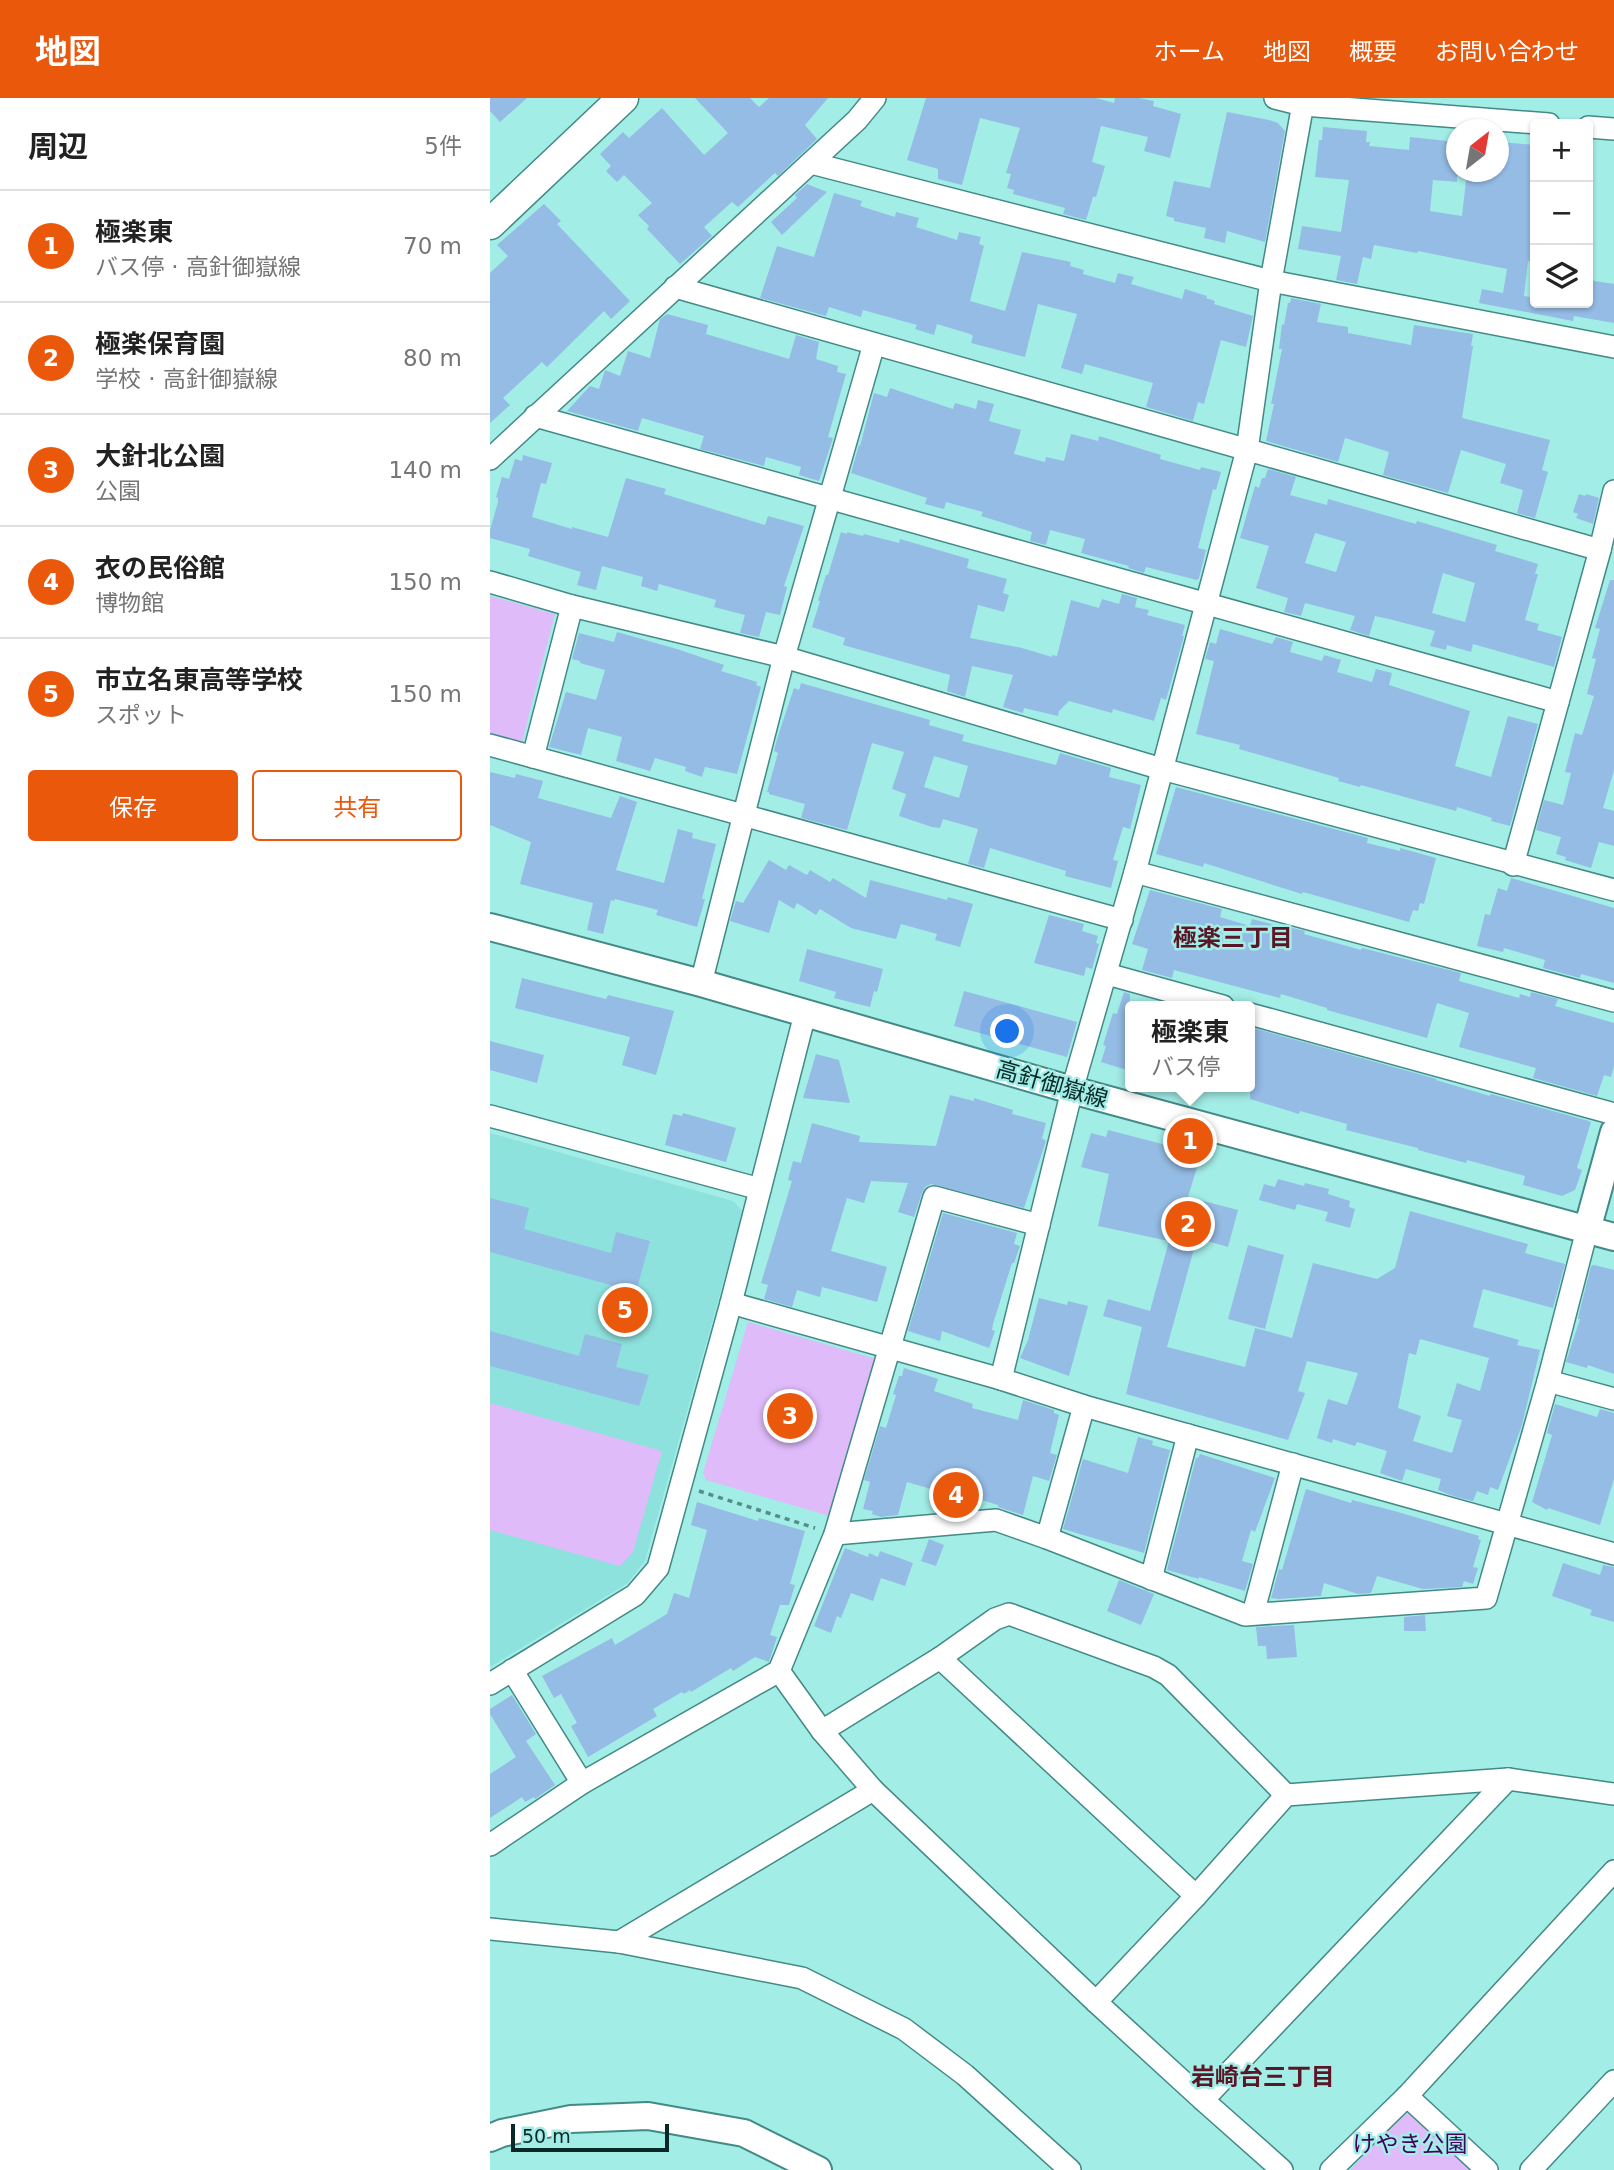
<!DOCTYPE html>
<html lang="ja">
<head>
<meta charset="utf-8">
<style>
	:root { --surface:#fff; --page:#f6f6f6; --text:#222; --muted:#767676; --line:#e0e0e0; --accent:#ea580c }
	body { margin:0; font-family:"DejaVu Sans","Noto Sans JP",sans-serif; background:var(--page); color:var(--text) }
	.controls { position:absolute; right:21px; top:21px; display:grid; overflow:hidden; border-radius:7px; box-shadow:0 2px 5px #0004 }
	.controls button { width:63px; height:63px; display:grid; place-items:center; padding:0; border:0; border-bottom:2px solid var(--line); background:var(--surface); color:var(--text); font:35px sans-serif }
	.compass { position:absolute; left:956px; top:21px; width:63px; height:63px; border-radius:50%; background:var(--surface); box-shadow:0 2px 5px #0004; rotate:31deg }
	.scale { position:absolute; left:21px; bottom:18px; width:158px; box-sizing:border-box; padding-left:7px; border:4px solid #092827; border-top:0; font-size:19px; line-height:24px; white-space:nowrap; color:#092827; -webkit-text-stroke:5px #a3ede7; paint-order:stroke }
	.you { position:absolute; left:518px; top:934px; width:24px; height:24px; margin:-18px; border:5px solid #fff; border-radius:50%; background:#1a73e8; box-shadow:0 0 0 10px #1a73e833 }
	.badge { display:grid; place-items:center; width:46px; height:46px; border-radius:50%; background:var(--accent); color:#fff; font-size:23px; font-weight:700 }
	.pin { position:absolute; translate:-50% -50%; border:4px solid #fff; box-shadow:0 2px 7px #0006 }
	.popup { position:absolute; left:635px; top:903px; width:130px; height:91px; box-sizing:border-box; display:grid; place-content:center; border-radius:7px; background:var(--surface); filter:drop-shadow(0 2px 5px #0005); font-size:23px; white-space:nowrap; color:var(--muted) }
	.popup b { font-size:26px; color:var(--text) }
	.popup::after { content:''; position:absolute; left:50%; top:100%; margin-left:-14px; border:14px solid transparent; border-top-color:var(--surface) }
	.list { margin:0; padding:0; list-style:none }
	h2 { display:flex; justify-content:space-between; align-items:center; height:91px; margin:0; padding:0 28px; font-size:30px }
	h2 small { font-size:23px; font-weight:400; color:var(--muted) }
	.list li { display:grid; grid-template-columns:46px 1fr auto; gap:21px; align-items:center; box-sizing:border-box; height:112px; padding:0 28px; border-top:2px solid var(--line) }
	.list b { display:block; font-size:26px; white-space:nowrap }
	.list p { margin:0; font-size:23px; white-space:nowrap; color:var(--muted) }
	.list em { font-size:23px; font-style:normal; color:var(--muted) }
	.actions { display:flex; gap:14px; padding:21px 28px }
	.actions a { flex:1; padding:16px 0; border:2px solid var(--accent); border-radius:7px; text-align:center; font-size:24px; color:var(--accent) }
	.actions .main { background:var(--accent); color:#fff }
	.icon { flex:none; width:38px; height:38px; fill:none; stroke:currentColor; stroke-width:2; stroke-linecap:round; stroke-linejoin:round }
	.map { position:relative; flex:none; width:1124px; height:2072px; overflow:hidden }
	header { display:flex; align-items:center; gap:42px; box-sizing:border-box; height:98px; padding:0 35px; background:var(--accent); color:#fff }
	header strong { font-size:33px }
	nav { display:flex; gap:38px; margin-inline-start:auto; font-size:24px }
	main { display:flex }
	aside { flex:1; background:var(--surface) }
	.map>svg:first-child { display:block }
</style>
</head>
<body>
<header>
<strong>地図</strong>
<nav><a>ホーム</a><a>地図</a><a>概要</a><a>お問い合わせ</a></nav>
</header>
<main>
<aside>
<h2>周辺<small>5件</small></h2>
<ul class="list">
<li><span class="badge">1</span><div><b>極楽東</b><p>バス停 · 高針御嶽線</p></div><em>70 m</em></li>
<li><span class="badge">2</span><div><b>極楽保育園</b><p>学校 · 高針御嶽線</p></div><em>80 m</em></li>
<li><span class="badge">3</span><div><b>大針北公園</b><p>公園</p></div><em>140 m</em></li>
<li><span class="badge">4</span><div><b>衣の民俗館</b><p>博物館</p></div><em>150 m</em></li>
<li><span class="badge">5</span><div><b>市立名東高等学校</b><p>スポット</p></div><em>150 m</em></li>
</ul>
<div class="actions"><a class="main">保存</a><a>共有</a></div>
</aside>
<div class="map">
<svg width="1124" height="2072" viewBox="0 0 1124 2072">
	<rect width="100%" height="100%" fill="#a3ede7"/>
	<path fill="#8ee2dd" d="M0,1035l243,68 10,11 -98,349 -17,22 -138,84z"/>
	<g fill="#dfbbfa">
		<path d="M0,498l65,18 -33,128 -32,-9z"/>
		<path d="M258,1224l128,37 -43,158 -127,-37 -3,-7z"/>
		<path d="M0,1305l172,48 -29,101 -13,14 -130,-36z"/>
		<path d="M922,2014l63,58h-125l52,-54z"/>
	</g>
	<g fill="#95bce5" fill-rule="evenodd">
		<path d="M0,0h37l-27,24 -10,-11z"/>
		<path d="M205,0h55l9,9 10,-9h59l-23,27 12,14 -39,37 -3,-3 -37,34 -6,-5 -28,25 8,9 -32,28 -33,-35 2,-3 -11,-11 14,-12 -28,-28 -7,7 -11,-11 5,-5 -11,-12 23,-22 6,6 33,-30 42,47 24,-22z"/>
		<path d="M436,0h170l18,5 1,-5h24l15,3 -1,5 28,8 -11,44 -26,-7 4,-14 -47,-11 -9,36 13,4 -9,31h-3l-7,23 -23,-6 2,-6 -52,-14 1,-4 -7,-2 4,-14 -5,-1 14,-45 -40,-10 -18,67 -24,-6v-10l-31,-9z"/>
		<path d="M737,14l42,8 9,3 7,8 -20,111 -38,-11 -2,12 -21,-5 2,-10 -32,-7v-3l-8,-2 8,-35 36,7z"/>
		<path d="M833,29l44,4 -1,11h4l-1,4 40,4 1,-13 47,5v40l-24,-2 -3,31 32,5 5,-44h32l1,-30 35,3v117l-7,-1 -4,35 11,2v5h53v-23l26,4v39l-40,-7 -1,5 -94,-18 3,-14 21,4 4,-24 -89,-18 -1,2 -43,-8 -3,14 -8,-2 -6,27 -21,-4 5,-24 -43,-7 4,-23 39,6 8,-52 -34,-3 4,-37h3z"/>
		<path d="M317,86l20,8 -45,43 -11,-13 26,-24 -2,-3z"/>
		<path d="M344,95l28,8 -2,5 35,11 1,-5 23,6 -3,9 41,13 2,-8 22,5 -2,7 5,2 -14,55 35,10 17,-59 49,10 -1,4 14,4 -1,4 32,9 3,-10 16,4 -3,7 51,15 3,-10 22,7 -1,2 9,3 -1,3 39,12 -7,31 -25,-7 -17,64 -6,-2 -5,19 -47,-14 7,-24 -68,-19 -3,10 -21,-6 16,-54 -39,-10 -13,53 -54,-14 2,-7 -3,-2 -33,-10 -3,11 -19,-6 2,-4 -54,-15 -2,7 -32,-10 -3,9 -66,-18 17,-52 37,11z"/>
		<path d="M54,106l17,17 -4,3 73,77 -19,18 -7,-8 -57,56 -5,-5 -39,36 7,7 -20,18v-150l18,-17 -11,-11z"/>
		<path d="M801,200l30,6 -4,18 31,5v6l63,12 3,-20 59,9 -2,12h2l-11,72 88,22 -8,30 6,2 -13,46 -18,-5 6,-23 -23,-7 6,-19 -45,-14 -13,43 -65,-18 6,-23 -44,-14 -7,24 -72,-21 8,-37h-3l11,-55h-3l3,-25 2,1 4,-22h2z"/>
		<path d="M177,216l41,11 -2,9 83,25 7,-24 23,7 -3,17 22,7 -1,6 9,2 -18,63 5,1 -14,43 -20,-6 2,-8 -35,-10 -2,9 -64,-17 4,-13 -62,-18 -4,13 -71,-20 23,-25 9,3 6,-19 15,6 8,-25 22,7 10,-39z"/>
		<path d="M400,290l63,21 2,-6 21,6 2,-9 16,4 -5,17 32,9 -7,24 31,8 1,-5 18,4 7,-27 27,7 1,-5 62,19 -1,4 40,11 1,-3 20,5 -5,18 -3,-1 -15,59 8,2 -7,28 -2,2 -51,-13 -2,6 -16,-5 1,-2 -48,-13 4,-14 -35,-9 -4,15 -16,-4 2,-9 -51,-16 2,-4 -37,-10 -2,7 -19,-5 2,-6 -76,-25 8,-28 1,1 14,-53 13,4z"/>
		<path d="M33,357l29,8 -6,21 -5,-1 -9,34 40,12v-2l36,10 18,-59 40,11 -2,5 101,31 3,-9 36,10 -20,60 3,1 -7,28 -14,-3 -7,25 -19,-4 5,-18 -31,-8 2,-7 -57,-16 -2,7 -16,-5 2,-9 -41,-11 -6,24 -19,-5 4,-13 -53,-16 2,-7 -40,-11v-8l8,-28v-4l-2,-1 6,-20 7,2 6,-20 7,2z"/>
		<path d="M778,371l28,8 -6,18 37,10 1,-6 88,25 1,-3 80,24 -2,6 43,13 -3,10h3l-13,46 14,4 -2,6 25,7 -8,30 -81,-23 -2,8 -24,-7 -1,5 -16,-4 5,-15 -46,-12 -14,-3 -6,20 -19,-6 5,-14 -50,-13 -4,13 -17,-4 4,-14 -32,-10 13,-42 -29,-8 15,-52 4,2 3,-10h3zM825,435l31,9 -10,30 -31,-9zM953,475l32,10 -10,39 -33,-9z"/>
		<path d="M1089,396l6,2 1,-2 13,4 -6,26 -17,-6 2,-4 -5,-2z"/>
		<path d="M351,434l6,2v-2l16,4 1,-2 35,9 1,-4 69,20 -2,9 40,11 -4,14 6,2 -5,17 -26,-7 -8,33 52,10 30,9v-2l5,1 14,-56 28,8 3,-9 17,5 3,-10 15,4 -2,9 14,3 -2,5 38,10 -3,11h2l-18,64 -5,-2 -7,23 -41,-12 -1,4 -43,-12 -10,10 -1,5 -34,-8 -1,5 -20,-6 10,-32 -41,-9 -7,31 -18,-6 3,-16 -107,-30 2,-7 -33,-11 8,-26h-2l8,-26h2z"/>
		<path d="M1120,482h4v190l-11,38 11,3v35l-15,-4 -8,26 -26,-8 1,-3 -10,-3 5,-17 -25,-7 8,-30 19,5 8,-32 -6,-1 10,-39 7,2 12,-39 -7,-2 9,-35 -4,-1 8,-29 -5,-1z"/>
		<path d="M730,531l52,15 4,-7 17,5 -3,10 32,9 2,-6 17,5 -4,12 35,10 4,-13 16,4 -3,12 81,26 -15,55 36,11 17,-61 30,8 -28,102 -19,-5 1,-3 -35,-11 -1,4 -95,-26 -1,2 -22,-6 1,-3 -100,-29 1,-4 -44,-11 18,-73 -9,-2 5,-17 6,2z"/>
		<path d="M127,534l60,17 47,16 -3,6 36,11 -1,3 5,2 -24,87 -32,-7 -3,10 -17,-6 1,-4 -31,-9 -5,13 -34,-10 6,-24 -34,-9 -7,27 -32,-8 17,-55 30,8 9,-30 -25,-7v-2l-8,-2 7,-26 35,9z"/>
		<path d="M311,585l129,37 -1,5 35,10 -2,6 94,24 4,-12 51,15 -2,9 32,8 -11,44 -7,-2 -10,33 5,1 -7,27 -46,-12 1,-5 -76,-23 -6,20 -16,-4 10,-35 -35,-10 -3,9 -8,-1 -33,-11 7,-22 -14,-5 12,-37 -32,-9 -25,87 -46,-12 4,-14 -36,-10v-2h-2l11,-39 -4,-2 3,-12 17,-51 5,2zM444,658l34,10 -9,32 -35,-11z"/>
		<path d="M0,674l25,6 1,-4 27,7 -5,17 73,20 9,-22 17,6 -21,68 48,13 14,-54 15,4 -1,5 24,6 -14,55h3l-8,28 -41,-12 2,-5 -43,-11 -1,2 -3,-1 -8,34 -16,-4 6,-27 -73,-19 11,-42 -41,-17z"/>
		<path d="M686,689l192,51 -1,5 33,8v-3l36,10 -12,46 -4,-1 -2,8 -5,-1 -4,12 -106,-30 -1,2 -98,-31 -1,4 -47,-13z"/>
		<path d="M279,762l17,10 3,-5 18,10 3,-5 20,12 3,-4 33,20 4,-18 77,20 1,-3 25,7 -13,43 -25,-7 2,-6 -36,-10 -5,15 -5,-1 -40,-10 -31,-19 -4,6 -19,-12 -3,6 -15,-9 -10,33 -39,-12 6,-20 7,2z"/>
		<path d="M1021,780l103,30v75l-33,-9 -1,4 -37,-10 2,-8 -41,-12 -1,4 -26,-6 8,-32 5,1 8,-27 9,3z"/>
		<path d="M660,792l72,19 -2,8 30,9 2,-7 35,9 1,-1 17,4 -1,3 57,16 1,-2 99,25 -2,8 60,17 1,-4 10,3 1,-5 27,7 -3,7 59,17v43l-3,11 -7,-2 -7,21 -64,-18 3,-10 -77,-21 10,-34 -32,-10 -10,35 -100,-28v-2l-46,-14 -1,4 -106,-28 -2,8 -30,-8 6,-21 -16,-5z"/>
		<path d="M559,817l35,9 -2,7 16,5 -2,7 3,1 -7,25 -6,-2 -2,9 -50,-13z"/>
		<path d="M317,851l76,20 -6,23 -3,-1 -4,16 -36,-9 2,-6 -37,-11z"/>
		<path d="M32,880l84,21 2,-4 66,16 -18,64 -34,-10 8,-28 -115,-29z"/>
		<path d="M474,893l113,31 -10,35 -113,-31z"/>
		<path d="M634,894l6,2v77l-29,-9 5,-16 -3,-1 10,-32 4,1z"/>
		<path d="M763,930l184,51 -1,1 54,16 1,-2 98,27 2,1 -14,46 5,2 -7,20 -13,6 -39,-11 2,-9 -58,-16 -1,3 -48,-13v-2l-72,-18 1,-6 -47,-13 -1,3 -49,-15v-60z"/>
		<path d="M0,943l54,14 -7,28 -47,-13z"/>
		<path d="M326,956l23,6 11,43 -47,-5z"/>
		<path d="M460,997l24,6v-3l39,12 -1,4 34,9 -4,15 4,3 -22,67 -93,-24 -6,3 -3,6 -8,24 -16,-5 10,-29 -37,-2 -7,22 -17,-5 -16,53 56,16 -10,35 -55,-15 -2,10 -23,-7 -5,17 -28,-8 4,-14 -7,-2 31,-102 -4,-1 5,-19 8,2 11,-40 48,13 -1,6 77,4z"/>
		<path d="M193,1015l53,15 -10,34 -61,-17 8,-31 9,2z"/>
		<path d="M618,1032l93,24 -13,43 50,13 -10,37 -31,-9 -30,109 78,20 10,-39 37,10 21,-75 64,16 18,-11 15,-57 118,33 -3,9 40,11 -12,44 -70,-19 -10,38 46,13 -2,5 23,5 -18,75 -24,65 -8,-3 -2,8 -11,-4 -4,10 -20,-5 -15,-6 3,-11 -35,-10 -4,12 -22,-8 7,-22 -30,-9 -2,4 -22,-7 -1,4 -15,-5 11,-39 19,6 11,-32 -51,-12 -9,30 7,2 -17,47 -162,-46 16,-67 -39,-11 5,-17 42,12 19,-70 -71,-15 11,-52 -28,-7 10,-34 15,4zM930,1241l69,19 -9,33 -23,-8 -10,33 15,4 -10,33 -39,-12 8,-25 -23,-8 11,-55 7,2z"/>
		<path d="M788,1081l26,7 1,-3 24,6 -1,5 22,7 -1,6 6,2 -5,19 -25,-7 3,-9 -31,-8 -2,6 -36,-10 5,-16 11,3z"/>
		<path d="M0,1100l39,10 -5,21 87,24 5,-21 34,9 -14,51 -146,-40z"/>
		<path d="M453,1115l74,20 -3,11 6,2 -6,17h-2l-19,61 -1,6 3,1 -6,17 -47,-17 -2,10 -32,-10z"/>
		<path d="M758,1147l36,10 -19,74 -37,-10z"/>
		<path d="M1104,1167l20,5v104l-26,-9 -1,3 -21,-6 14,-43h-2l1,-5 12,-48z"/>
		<path d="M549,1200l28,7 1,-4 20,5 -19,70 -49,-18 8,-18z"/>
		<path d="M0,1233l89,25 6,-22 37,10 -6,23 33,8 -10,31 -149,-40z"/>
		<path d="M414,1270l34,11 -4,12 39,13 -1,4 46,12 5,-20 31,10v3l5,2 -9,38 7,2 -8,26 -16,-5 -10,39 -25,-8v-2l-35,-11 -1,4 -55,-16 -9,33 -17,2 -9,-3 1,-3 -10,-2 7,-27 -6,-2 16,-54 6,2 10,-33 -3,-1 6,-18h3z"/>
		<path d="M1065,1306l42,13 3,-8 14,4v66l-14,46 -52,-17 -1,2 -15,-8 20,-67 -5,-2z"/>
		<path d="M648,1339l15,4 -1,4 18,5 -26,103 -81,-24 20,-70 45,14z"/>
		<path d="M710,1356l75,24 -20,54 -4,-2 -9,31 11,3 -8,27 -46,-14v2l-32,-9 29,-112h2z"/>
		<path d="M816,1391l45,14 1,-3 46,12 81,24 -1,3 3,1 -8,27 5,1 -5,16 -9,-3 -2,6 -39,2 -46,-13 -6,17 -13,1 -34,-11 -3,13 -42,3 -8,-1 8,-29 3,1z"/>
		<path d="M207,1404l61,19 1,-3 46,13 -15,53 5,1 -6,20h-9l-10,30 7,2 -8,25 -14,-5 -22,14 -2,-3 -40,24 -1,-2 -6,4 -2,-2 -29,17 4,7 -69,41 -17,-31 6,-3 -16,-29 -7,4 -12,-22 70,-38 3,7 52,-31 7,-21 15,5 18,-68 -16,-5z"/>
		<path d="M439,1441l15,6 -8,21 -15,-5z"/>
		<path d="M355,1450l23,9 1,-4 9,4 2,-6 33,12 -8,23 -24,-8 -8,23 -22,-8 -10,25 -4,-2 -6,17 -17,-7z"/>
		<path d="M1073,1465l37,12 3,-10 11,2v55l-24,-7 2,-5 -40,-14z"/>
		<path d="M629,1482l35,14 -13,31 -34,-14z"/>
		<path d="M935,1517l1,16h-22v-14z"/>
		<path d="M804,1527l3,32 -30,2 -1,-13h-8l-2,-19z"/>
		<path d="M22,1597l24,39 -10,7 29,44 -20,14 -1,-2 -9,5 -3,-5 -32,21v-44l26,-17 -26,-43v-5z"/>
	</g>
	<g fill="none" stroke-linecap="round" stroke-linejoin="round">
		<g stroke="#418a86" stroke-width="24">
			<g id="minor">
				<path d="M785,0l28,7 246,19"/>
				<path d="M1098,29l26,2"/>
				<path d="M321,65l460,118 343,66"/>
				<path d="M185,189l925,263"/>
				<path d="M45,318l1023,286"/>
				<path d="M0,361l367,-339 18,-22"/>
				<path d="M0,484l82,24 212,51 378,112 452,121"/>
				<path d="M0,647l632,175"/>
				<path d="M43,659l39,-151"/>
				<path d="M1023,767l87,-315 14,-59"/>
				<path d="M645,774l479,129"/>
				<path d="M617,876l116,32"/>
				<path d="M211,885l83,-326 90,-313"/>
				<path d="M760,916l364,100"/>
				<path d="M0,1018l270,73"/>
				<path d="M241,1205l270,76 83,27 530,148"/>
				<path d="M511,1281l71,-289 63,-218 112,-422 24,-169 33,-183"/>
				<path d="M1058,1283l66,18"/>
				<path d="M345,1436l161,-14 51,18 198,77 241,-17 62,-217 39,-151"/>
				<path d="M557,1440l37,-132"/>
				<path d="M661,1481l37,-144"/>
				<path d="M763,1516l40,-150"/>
				<path d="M450,1560l256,238"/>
				<path d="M22,1572l70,113"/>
				<path d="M289,1573l43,60 51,59 223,212 107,98 79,70"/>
				<path d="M0,1586l145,-89 23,-27 73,-265 74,-289"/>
				<path d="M332,1633l118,-73 55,-39 14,-5 145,53 14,8 118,120"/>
				<path d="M0,1747l92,-62 197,-112 56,-137 99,-337 105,28"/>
				<path d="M0,1831l129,13 183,36 102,51 61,46 105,95"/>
				<path d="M129,1844l254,-152"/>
				<path d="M606,1904l100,-106 90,-101 222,-16 106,15"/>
				<path d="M917,1998l80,74"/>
				<path d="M713,2002l305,-321"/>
				<path d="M841,2072l76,-74 207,-225"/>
				<path d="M1041,2072l83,-89"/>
			</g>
		</g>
		<g stroke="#418a86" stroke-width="30">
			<g id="tertiary">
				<path d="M0,829l211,56 371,107 542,147"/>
				<path d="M1097,1132l27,-98"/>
				<path d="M0,2040l12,-5 69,-14 77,-3 96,17 74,37"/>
			</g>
		</g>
		<g stroke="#418a86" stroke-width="33">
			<path id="secondary" d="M0,126l133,-126"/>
		</g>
		<path stroke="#578c89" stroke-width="3.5" stroke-dasharray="5 5" stroke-linecap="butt" d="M209,1393l116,37"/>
		<use href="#minor" stroke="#fff" stroke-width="21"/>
		<use href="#tertiary" stroke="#fff" stroke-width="26"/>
		<use href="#secondary" stroke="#fff" stroke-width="30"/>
	</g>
	<g text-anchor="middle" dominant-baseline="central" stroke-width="5" stroke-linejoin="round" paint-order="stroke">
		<g font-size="23" fill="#092827" stroke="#a3ede7">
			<text transform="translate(562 986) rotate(16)">高針御嶽線</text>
		</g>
		<g font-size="23" fill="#41025d" stroke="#a3ede7">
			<text x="920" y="2046">けやき公園</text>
		</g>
		<g font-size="24" font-weight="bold" fill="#5a1627" stroke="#a3ede7">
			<text x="743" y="840">極楽三丁目</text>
			<text x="773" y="1979">岩崎台三丁目</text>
		</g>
	</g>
</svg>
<div class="controls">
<button>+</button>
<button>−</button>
<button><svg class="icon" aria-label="layers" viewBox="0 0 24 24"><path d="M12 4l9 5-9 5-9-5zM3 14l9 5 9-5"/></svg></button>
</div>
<svg class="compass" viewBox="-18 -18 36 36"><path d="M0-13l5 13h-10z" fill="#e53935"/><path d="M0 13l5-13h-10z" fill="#767676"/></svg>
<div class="scale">50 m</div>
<div class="you"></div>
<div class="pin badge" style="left:700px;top:1043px">1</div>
<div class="popup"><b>極楽東</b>バス停</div>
<div class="pin badge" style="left:698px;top:1126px">2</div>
<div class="pin badge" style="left:300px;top:1318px">3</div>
<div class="pin badge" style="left:466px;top:1397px">4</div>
<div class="pin badge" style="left:135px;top:1212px">5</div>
</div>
</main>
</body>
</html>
